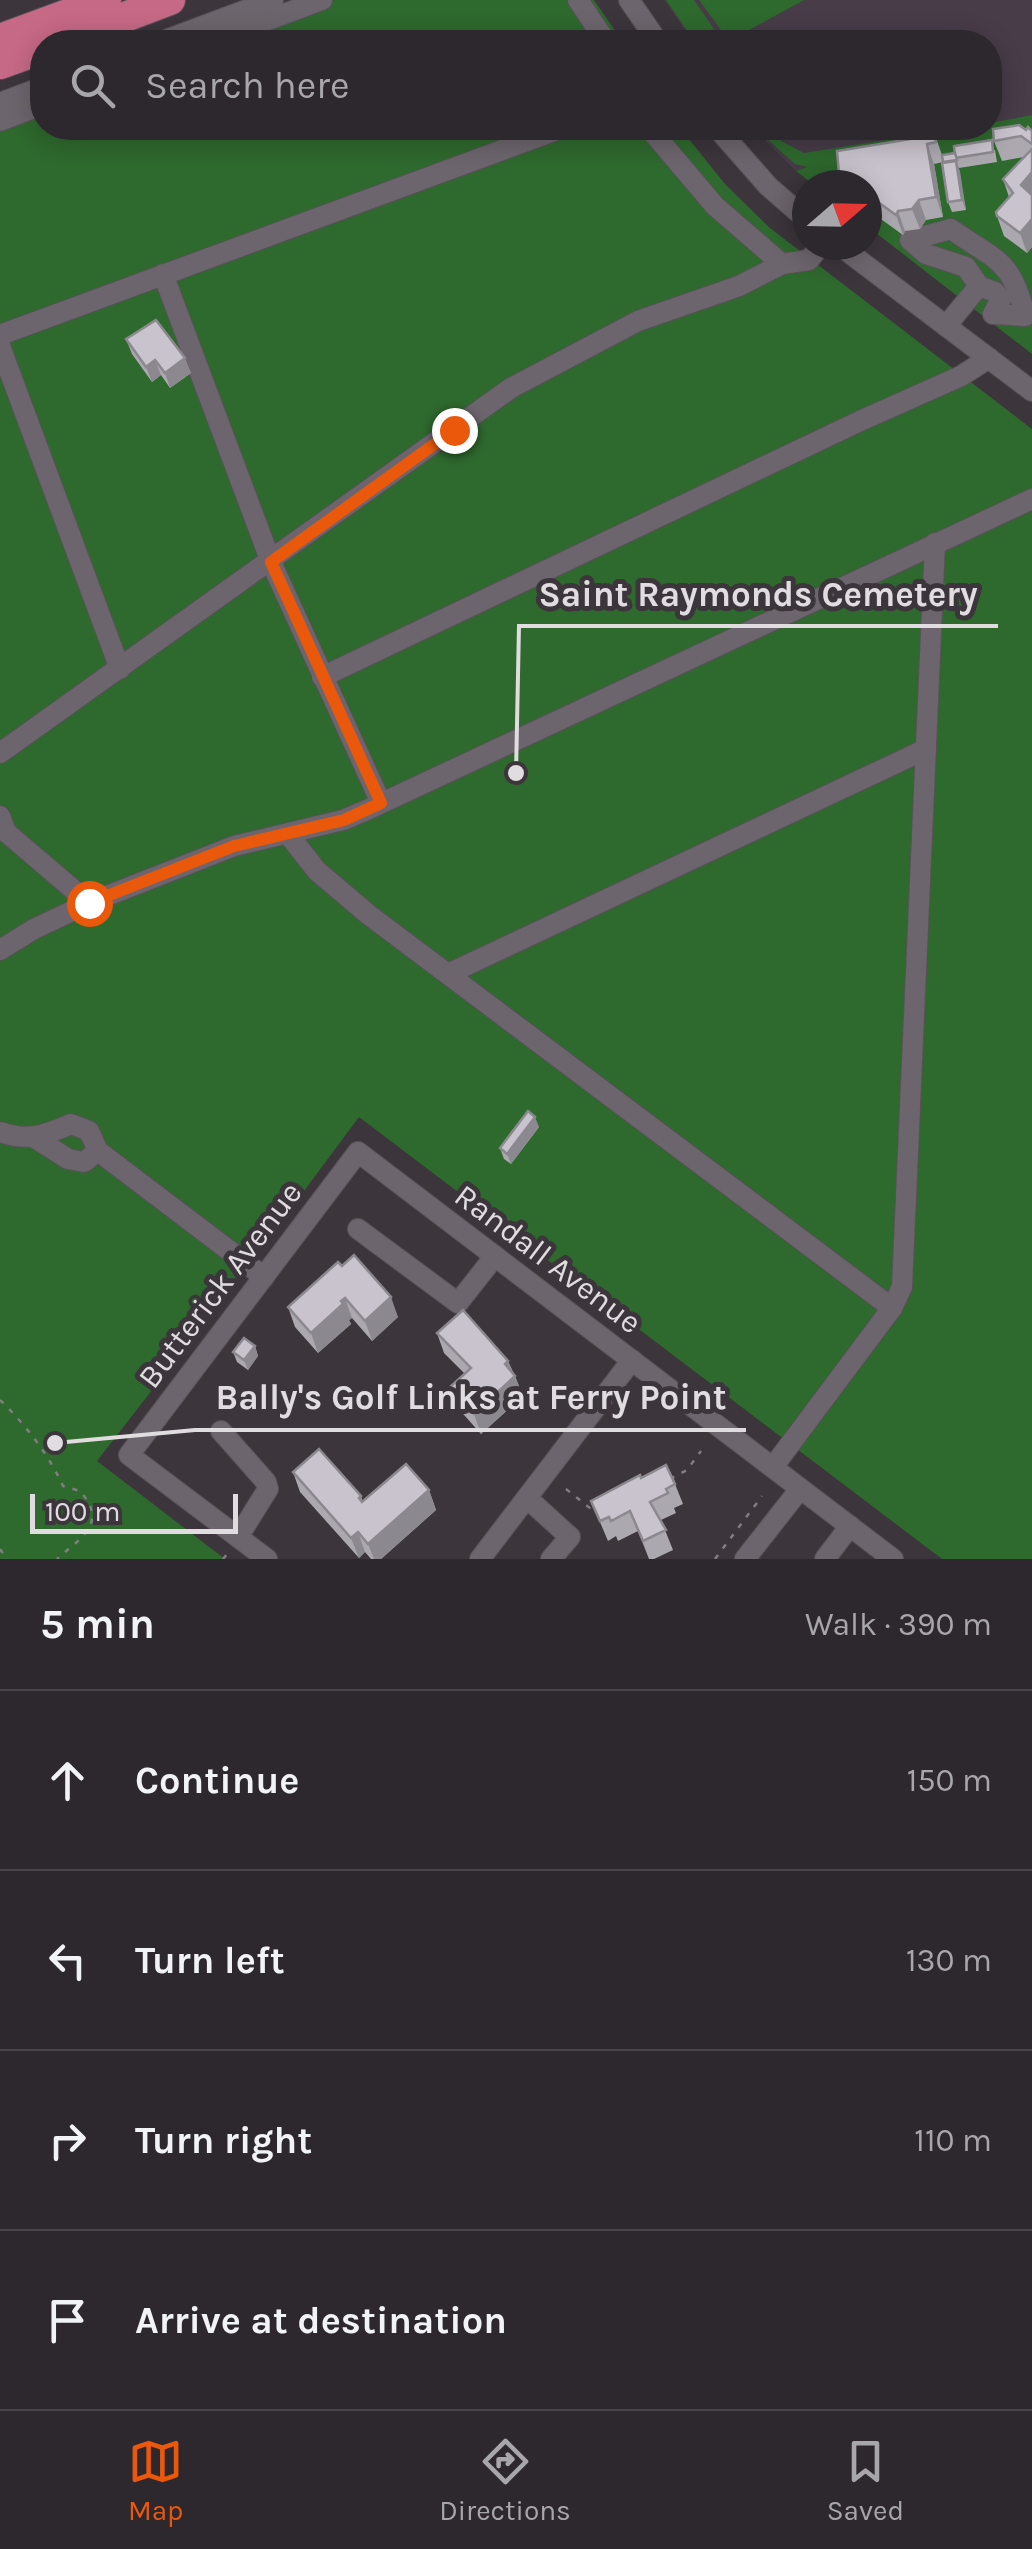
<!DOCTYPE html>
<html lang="en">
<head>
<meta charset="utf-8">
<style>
	:root { --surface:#2d282d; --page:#393439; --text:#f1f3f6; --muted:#a7a6aa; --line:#484449; --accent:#ea580c }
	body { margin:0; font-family:Karla,sans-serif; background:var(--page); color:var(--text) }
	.compass { position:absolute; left:792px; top:170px; width:90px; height:90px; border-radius:50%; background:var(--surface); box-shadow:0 5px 25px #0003; rotate:70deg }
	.scale { position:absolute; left:30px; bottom:25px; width:208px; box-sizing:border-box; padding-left:10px; border:5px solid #e0dce0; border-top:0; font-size:28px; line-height:35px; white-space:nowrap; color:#e0dce0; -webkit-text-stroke:8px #3c353c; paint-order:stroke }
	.stop { position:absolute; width:30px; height:30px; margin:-22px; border:8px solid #ea580c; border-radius:50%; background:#fff }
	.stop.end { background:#ea580c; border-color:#fff; box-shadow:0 2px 10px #0008 }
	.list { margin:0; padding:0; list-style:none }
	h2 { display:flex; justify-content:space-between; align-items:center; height:130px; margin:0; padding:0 40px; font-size:42px }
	h2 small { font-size:32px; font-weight:400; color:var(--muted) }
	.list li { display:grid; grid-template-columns:65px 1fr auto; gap:30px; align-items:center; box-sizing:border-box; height:180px; padding:0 40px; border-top:2px solid var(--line) }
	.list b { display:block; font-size:38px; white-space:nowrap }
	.list em { font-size:32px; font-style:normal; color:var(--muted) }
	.icon { flex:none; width:55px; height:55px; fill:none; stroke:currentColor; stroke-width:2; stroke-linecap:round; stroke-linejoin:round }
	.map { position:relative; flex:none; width:1032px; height:1559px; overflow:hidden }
	.search { position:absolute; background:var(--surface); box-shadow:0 5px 25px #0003; left:30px; right:30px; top:30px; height:110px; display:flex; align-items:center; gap:25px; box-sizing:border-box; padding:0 35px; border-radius:40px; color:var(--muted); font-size:38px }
	.sheet { height:850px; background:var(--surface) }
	nav { display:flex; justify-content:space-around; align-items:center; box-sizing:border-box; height:140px; border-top:2px solid var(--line); background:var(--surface); font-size:28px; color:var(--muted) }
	nav a { display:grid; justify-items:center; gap:5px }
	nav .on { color:var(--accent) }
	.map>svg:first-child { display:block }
</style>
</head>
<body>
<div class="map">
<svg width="1032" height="1559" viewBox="0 0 1032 1559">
	<rect width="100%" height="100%" fill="#3c353c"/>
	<path fill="#473c48" d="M664,0h368v124l-236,47 -43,-43h237v-86h-297z"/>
	<g fill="#2e692e">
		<path d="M310,0h284l29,42h-423z"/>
		<path d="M666,0h28l29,42h-28z"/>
		<path d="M699,0h105l-75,41z"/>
		<path d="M42,101v27h638l45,56 45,44 262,201v1130h-90l-583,-442 -110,148 -152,196 128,98h-225v-1442z"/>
		<path d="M1032,115v239l-165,-128v-41h-53l-18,-14 12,-4 -13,-3 -40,-36h15l11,13 23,12 157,-25h29v-5z"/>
	</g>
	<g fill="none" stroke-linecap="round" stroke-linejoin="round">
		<g stroke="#585258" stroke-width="22">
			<g id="minor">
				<path d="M578,0l28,42"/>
				<path d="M629,0l29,42"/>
				<path d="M160,42l113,-42"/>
				<path d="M209,42l113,-42"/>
				<path d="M0,103l42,-16"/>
				<path d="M0,121l42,-16"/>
				<path d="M649,128l66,78 67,58"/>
				<path d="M717,128l51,58 39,34"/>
				<path d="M839,245l193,146"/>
				<path d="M163,274l108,288 110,241"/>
				<path d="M946,326l33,-40 16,6 6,7 -8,15 32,2c-13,-58 -31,-56 -74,-87l-41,11 16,14 40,13 13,19"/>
				<path d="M0,335l562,-207"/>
				<path d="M0,346l120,323"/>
				<path d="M322,677l538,-256 101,-45 28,-18"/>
				<path d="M0,753l511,-365 127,-67 101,-35 43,-22 27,-4 12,-15"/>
				<path d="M0,816l6,16 83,71"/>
				<path d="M288,834l29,37 52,44 523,393"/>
				<path d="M0,950l34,-21 55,-26 145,-57 109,-26 26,-11 663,-310"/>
				<path d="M448,974l478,-225"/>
				<path d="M0,1132c27,10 46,3 71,-8l18,7 9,20 -14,11 -16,-3 -33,-21"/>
				<path d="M98,1151l166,126"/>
				<path d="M358,1229l100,74 37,-47"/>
				<path d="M221,1431l45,51 2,7 -30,48"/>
				<path d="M773,1467l119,-159 10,-21 33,-744"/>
				<path d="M527,1498l43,39 -19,22"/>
				<path d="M267,1559l-138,-104 229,-303 535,407"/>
				<path d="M480,1559l152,-199"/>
				<path d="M745,1559l55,-70"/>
				<path d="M825,1559l25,-33"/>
			</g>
		</g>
		<g stroke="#585258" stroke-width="32">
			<g id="highway">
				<path d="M0,39l106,-39"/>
				<path d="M59,42l111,-42"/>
				<path d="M0,64l42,-15"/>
			</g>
		</g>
		<g stroke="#827d82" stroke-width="2.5" stroke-dasharray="5 8" stroke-linecap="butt">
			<path d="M0,1400c25,24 49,55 63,86l17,5c29,33 0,47 -23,68"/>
			<path d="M670,1479l17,-9 14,-19"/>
			<path d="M566,1489l30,24"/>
			<path d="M0,1549l7,10"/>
			<path d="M223,1559l4,-5"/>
			<path d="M715,1559l47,-63"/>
		</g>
		<use href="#minor" stroke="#6d656d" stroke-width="20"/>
		<use href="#highway" stroke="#c66986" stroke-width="30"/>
	</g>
	<g fill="#aca8af">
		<path d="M1026,130l6,1v116l-5,6 -23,-17 -7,-20 12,-19 -6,-18 21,-22 -22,4 -8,-20z"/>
		<path d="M935,135l7,20 53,-5 2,12 -38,6 -2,-3 9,45 -14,2 -4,-10 -5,-40 -9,2 9,53 -17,3 -6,9 -15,2 -2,4 -36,-26v-24h-24l-4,-11z"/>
		<path d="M126,339l65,34 -21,15 -9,-13 -9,7 -20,-28z"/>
		<path d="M539,1127l-28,37 -7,-5 -4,-11z"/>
		<path d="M342,1266l56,51 -26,24 -20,-23 -3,2 2,4 -33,29 -23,-26 -7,-20z"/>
		<path d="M437,1333l71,28 7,15 8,20 -42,38 -24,-27 -7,-20 15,-13 -21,-21z"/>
		<path d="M255,1346l3,10 -10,14 -11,-8 -4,-10z"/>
		<path d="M293,1472l68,24 2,6 66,-12 7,20 -55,49h-10l-6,-7 -6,6 -59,-66z"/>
		<path d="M641,1478l34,6 8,20 -9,4 2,5 -15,7 12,30 -19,9h-5l-11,-28 -20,10 -2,-5 -8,5 -17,-40z"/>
	</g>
	<g fill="#8c888f">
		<path d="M927,144l7,20 9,53 -7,-20z"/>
		<path d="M956,161l4,10 6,39 -4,-10z"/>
		<path d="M1032,172v28l-11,-15z"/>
		<path d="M919,200l7,20 -6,9 -8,-20z"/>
		<path d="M898,211l7,20 -2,4 -7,-20z"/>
		<path d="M1032,219v28l-5,6 -7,-20z"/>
		<path d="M185,358l6,15 -21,15 -5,-15z"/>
		<path d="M155,360l6,15 -9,7 -6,-15z"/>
		<path d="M535,1117l4,10 -28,37 -4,-10z"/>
		<path d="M391,1297l7,20 -26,24 -7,-20z"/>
		<path d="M345,1298l7,20 -3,2 2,4 -33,29 -7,-20z"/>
		<path d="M255,1346l3,10 -10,14 -4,-10z"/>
		<path d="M508,1361l15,35 -42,38 -7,-20z"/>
		<path d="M429,1490l7,20 -55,49h-7l-6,-15z"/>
		<path d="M358,1532l7,20 -6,6 -8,-20z"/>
	</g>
	<g fill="#c8c3cc" stroke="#8c888f" stroke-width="2.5">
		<path d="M1019,125l7,5 2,-3 4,4v13l-11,-8 -27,5 -1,-12z"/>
		<path d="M935,135l1,7 -9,2 9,53 -17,3 -7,9 -14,2 -2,4 -29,-21v-9h-12l-16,-11 -2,-23z"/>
		<path d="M992,140l1,12 -38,6 -1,-12z"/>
		<path d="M1032,149v23l-11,13 11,10v24l-12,14 -23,-17 -1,-4 17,-19 -10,-14z"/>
		<path d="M955,153l2,7 -14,2 -1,-7z"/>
		<path d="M956,161l6,39 -14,2 -6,-39z"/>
		<path d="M156,320l29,38 -20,15 -10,-13 -9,7 -20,-28z"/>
		<path d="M528,1111l7,6 -28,37 -7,-6z"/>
		<path d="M354,1255l37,42 -26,24 -20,-23 -4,3 2,3 -32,29 -23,-26 50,-45 4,4z"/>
		<path d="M463,1310l45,51 -3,3 10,12 -41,38 -24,-27 21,-19 -34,-35z"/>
		<path d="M244,1338l11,8 -11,14 -11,-8z"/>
		<path d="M319,1449l42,47 -2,2 3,4 44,-38 23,26 -61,54 -10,-12 -7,6 -58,-66z"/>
		<path d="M666,1465l9,19 -9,5 2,4 -18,9 16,28 -23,11 -13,-30 -19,10 -2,-4 -9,4 -9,-20 49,-26 1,3z"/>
	</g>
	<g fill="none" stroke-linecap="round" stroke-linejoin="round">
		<path stroke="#ea580c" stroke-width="12" d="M89,903l145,-57 110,-26 37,-17 -110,-241 183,-132"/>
	</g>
	<g text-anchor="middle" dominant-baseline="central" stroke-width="10" stroke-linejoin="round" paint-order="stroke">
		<g font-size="32" fill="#e0dce0" stroke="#3c353c">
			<text transform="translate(548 1259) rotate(37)">Randall Avenue</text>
			<text transform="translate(220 1285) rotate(-53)">Butterick Avenue</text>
		</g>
	</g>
	<path fill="none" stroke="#e0dce0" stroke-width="4" d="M516 773L519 626H998M55 1443L195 1430H746"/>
	<g fill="#e0dce0" stroke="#3c353c" stroke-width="4">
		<circle cx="516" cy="773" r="10"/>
		<circle cx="55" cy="1443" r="10"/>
	</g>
	<g font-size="35" text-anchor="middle" font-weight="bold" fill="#e0dce0" stroke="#3c353c" stroke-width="10" stroke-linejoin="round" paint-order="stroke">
		<text x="758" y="606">Saint Raymonds Cemetery</text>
		<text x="471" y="1409">Bally's Golf Links at Ferry Point</text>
	</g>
</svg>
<svg class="compass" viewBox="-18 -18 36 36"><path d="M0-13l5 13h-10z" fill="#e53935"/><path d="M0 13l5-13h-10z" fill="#a7a6aa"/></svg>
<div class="scale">100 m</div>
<div class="stop" style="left:89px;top:903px"></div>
<div class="stop end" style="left:454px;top:430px"></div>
<div class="search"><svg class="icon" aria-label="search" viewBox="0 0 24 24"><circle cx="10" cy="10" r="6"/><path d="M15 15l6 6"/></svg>Search here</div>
</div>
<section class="sheet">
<h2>5 min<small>Walk · 390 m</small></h2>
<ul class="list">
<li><svg class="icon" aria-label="ahead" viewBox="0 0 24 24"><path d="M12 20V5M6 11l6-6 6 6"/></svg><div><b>Continue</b></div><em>150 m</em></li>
<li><svg class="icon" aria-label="left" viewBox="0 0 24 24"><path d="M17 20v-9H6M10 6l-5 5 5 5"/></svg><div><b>Turn left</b></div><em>130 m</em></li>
<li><svg class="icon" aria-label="right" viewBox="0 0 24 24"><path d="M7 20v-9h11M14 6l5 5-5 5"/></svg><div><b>Turn right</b></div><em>110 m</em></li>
<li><svg class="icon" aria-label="arrive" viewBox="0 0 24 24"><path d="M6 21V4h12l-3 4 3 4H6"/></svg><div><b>Arrive at destination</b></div></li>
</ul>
</section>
<nav>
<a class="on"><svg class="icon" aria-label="map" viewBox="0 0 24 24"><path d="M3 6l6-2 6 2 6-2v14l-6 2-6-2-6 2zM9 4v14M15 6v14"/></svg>Map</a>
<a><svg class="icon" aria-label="directions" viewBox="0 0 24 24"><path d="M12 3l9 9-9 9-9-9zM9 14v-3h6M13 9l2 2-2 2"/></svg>Directions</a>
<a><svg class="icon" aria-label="saved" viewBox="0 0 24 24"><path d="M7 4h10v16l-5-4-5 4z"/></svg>Saved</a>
</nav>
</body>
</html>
